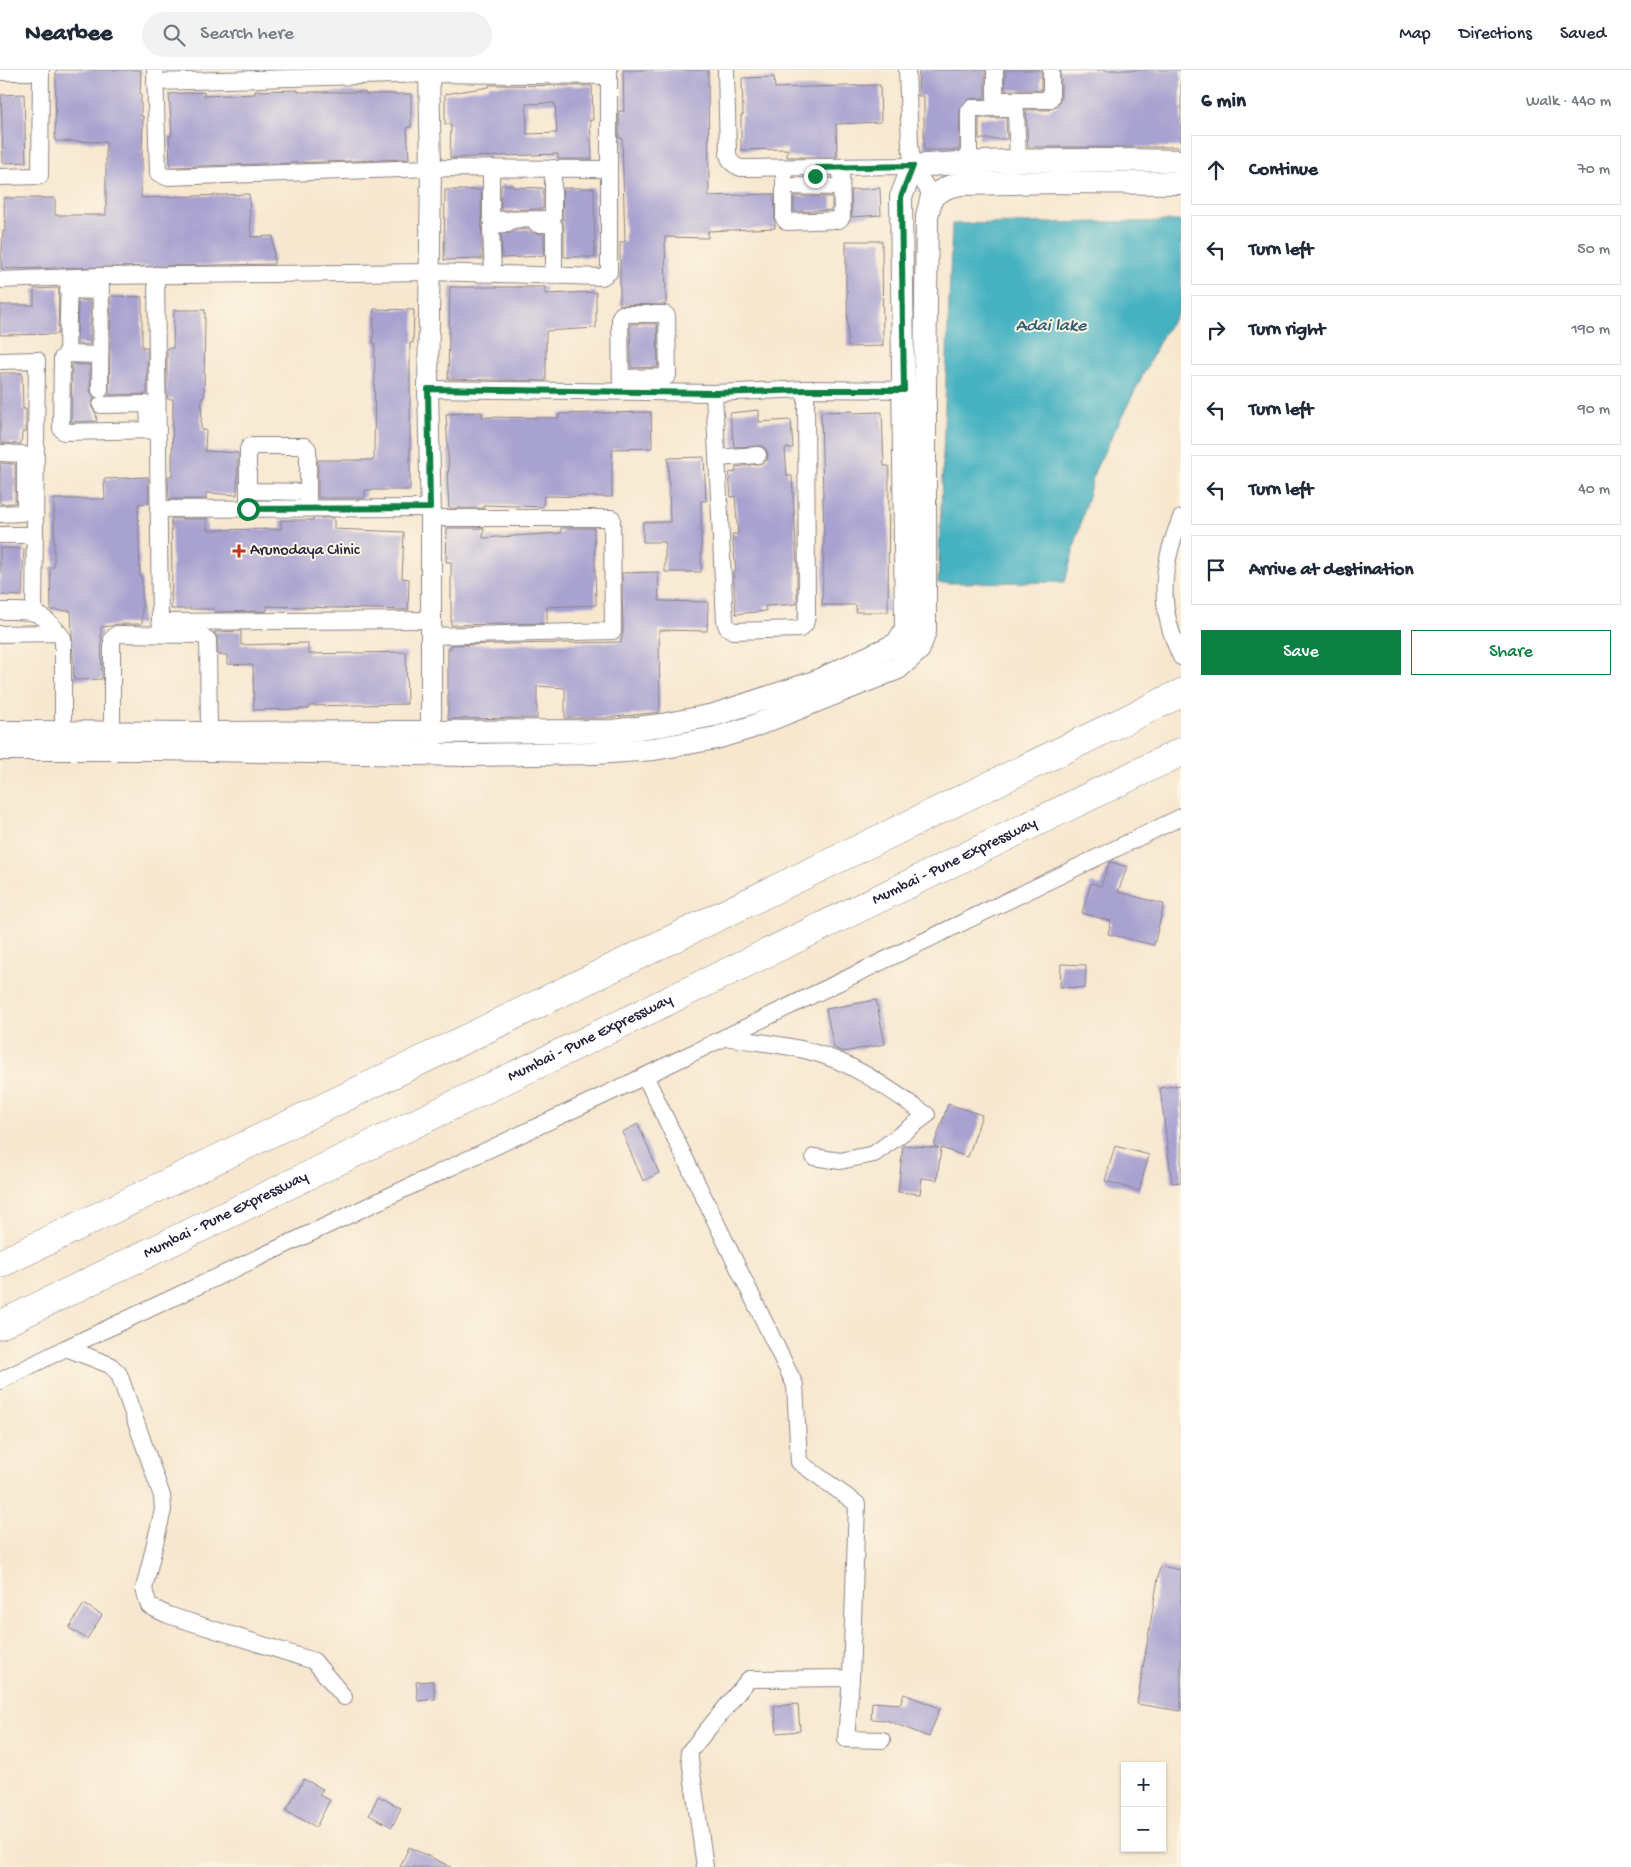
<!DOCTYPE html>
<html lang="en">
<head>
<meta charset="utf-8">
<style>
	:root { --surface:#fff; --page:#f2f2f3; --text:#1f2937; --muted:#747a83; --line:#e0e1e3; --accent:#0b8043 }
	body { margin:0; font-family:"Gochi Hand",sans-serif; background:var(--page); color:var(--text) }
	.controls { position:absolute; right:15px; bottom:15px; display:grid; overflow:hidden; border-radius:0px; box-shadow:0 1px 4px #0004 }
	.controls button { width:45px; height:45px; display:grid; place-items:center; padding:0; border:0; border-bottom:1px solid var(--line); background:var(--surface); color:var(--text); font:25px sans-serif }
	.stop { position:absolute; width:15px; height:15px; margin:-11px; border:4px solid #0b8043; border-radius:50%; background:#fff }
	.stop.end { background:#0b8043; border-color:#fff; box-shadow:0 1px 5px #0008 }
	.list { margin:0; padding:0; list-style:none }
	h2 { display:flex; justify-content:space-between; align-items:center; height:65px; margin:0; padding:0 20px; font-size:21px }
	h2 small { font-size:16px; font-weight:400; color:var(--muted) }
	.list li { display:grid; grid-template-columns:32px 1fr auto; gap:15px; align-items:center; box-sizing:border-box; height:70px; margin:0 10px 10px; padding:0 10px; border:1px solid var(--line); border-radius:0px }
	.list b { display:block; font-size:19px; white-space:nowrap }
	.list em { font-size:16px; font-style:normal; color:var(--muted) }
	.actions { display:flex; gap:10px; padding:15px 20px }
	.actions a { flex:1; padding:11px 0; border:1px solid var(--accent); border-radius:0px; text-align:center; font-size:18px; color:var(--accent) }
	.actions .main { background:var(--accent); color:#fff }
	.icon { flex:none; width:28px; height:28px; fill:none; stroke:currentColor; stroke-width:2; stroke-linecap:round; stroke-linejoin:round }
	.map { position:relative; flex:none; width:1181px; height:1797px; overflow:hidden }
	header { display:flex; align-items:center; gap:30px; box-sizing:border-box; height:70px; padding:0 25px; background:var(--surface); border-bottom:1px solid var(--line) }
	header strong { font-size:24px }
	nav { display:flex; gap:28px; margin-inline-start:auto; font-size:18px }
	.search { width:350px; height:45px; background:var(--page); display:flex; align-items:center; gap:12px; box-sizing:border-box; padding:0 18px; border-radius:28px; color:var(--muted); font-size:19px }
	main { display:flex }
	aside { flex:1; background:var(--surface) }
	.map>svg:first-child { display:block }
</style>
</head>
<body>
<header>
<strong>Nearbee</strong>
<div class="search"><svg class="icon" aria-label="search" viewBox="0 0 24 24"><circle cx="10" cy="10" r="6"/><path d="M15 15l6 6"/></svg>Search here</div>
<nav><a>Map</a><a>Directions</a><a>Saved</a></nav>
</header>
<main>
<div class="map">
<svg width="1181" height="1797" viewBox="0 0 1181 1797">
	<rect width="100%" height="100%" fill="#fcf5e5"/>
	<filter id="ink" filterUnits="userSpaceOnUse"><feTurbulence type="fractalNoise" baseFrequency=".02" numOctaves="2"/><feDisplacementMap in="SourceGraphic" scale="10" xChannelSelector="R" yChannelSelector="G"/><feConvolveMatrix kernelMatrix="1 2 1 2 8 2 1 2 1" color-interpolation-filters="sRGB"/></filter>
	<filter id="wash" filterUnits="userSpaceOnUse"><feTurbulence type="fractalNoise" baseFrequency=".0096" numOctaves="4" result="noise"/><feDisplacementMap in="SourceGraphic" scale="20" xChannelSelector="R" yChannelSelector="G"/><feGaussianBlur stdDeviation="1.12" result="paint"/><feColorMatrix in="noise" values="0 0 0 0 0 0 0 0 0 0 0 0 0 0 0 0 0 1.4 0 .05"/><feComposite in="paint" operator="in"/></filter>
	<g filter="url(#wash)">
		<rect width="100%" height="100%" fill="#f7e7cf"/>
		<path fill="#44b1c1" stroke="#336a7e" d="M1181,151v87l-18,27 -68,135 -30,112 -127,1 14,-359z"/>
		<g id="blocks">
			<g fill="#a8a2d0" fill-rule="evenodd">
				<path d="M56,0h85l-1,24h1v22h2l-2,82 108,-4 2,43 22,-1 1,28 -273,5 2,-38h2l-1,-33h51v17h51v-73l-51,-1z"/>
				<path d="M623,0h85l1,126 65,-2 1,34 -67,3v7l-43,-1 1,67 -46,1v-63h5l-3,-104h-3v-27h5z"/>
				<path d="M919,0h66v28l-16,1 -9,9 -1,42h-35v-54h-6z"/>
				<rect x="1005" y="0" width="36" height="20"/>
				<path d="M1061,0h120v77h-153l-2,-37h23l9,-5 3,-7z"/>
				<path d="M774,7l1,11 105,-3 1,37 -45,2 1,33h-50v-8l-46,1v-35h2l-1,-37z"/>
				<path d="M489,15l103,1 1,34h-3l2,39h-34v-5l-108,4 1,-34h-6v-30l44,-7zM555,33l2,30 -30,1 -1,-30z"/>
				<path d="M298,20v2h67v2h46v33h-4l2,32 -239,8 -1,-31h3l-3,-42 35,-2v4l51,-2v-3z"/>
				<path d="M24,24l2,68 -23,1 -2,-68z"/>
				<path d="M979,48h27l1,21h-28z"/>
				<path d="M501,115h12v2l30,1v21l-42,1z"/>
				<path d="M563,118h31l1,69h-31v-31l-2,-6z"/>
				<path d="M880,118l1,27 -29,2 -1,-27z"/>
				<path d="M445,120h36l1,69 -38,1z"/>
				<path d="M794,126l38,1v13l-38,2z"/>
				<path d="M529,159l3,4 12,1v22l-42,2 -1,-24 11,-1 3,-3z"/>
				<path d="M846,171h36l1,105 -35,1 -1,-57h-1z"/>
				<path d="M450,217h95v7l51,-2v36l-50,3v50l-98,-2z"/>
				<path d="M59,218l-1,46 -58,1v-30h34v-16z"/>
				<path d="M111,226l31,1v50h5v47l-38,1z"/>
				<path d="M78,230l13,1 -1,44 -13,-1z"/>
				<path d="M374,239l40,1 -1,33h-3v147h-45v8h-47v-38h56l1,-117h-2z"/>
				<path d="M174,240h31l-1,88h-2l-1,32h5l-1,21 33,2 -1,42 -31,-2v6h-37l-1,-23h4l1,-77h-6v-51h6z"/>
				<path d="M630,254h27l1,43 -27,1z"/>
				<path d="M72,294l18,1v25l4,8 -3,8 5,8 1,7 -26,1z"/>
				<path d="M0,303h22l1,36h3v23h-4l-1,12 -21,-1z"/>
				<path d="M759,340v12l32,-2 2,28h-8l2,28h5l5,87v41l-32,2 1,5 -30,3 -3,-42 3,-1 -4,-37h6l-3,-38 -4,1 -2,-24 7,-1v-5l27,-4 4,-3 1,-5 -2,-6 -4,-3 -28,1 -4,-34z"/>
				<path d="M853,341v2l29,-1 2,54h5l-1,146h-32v-7h-34l2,-66 -3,-127z"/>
				<path d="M482,342v5l77,1v-4l92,-2 1,36 -40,1v48l-68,-1 -1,11 -59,-2v3h-35l-2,-36h2l-3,-58z"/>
				<path d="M704,387l2,44h-5v71h-36v-30h-22v-20h27l-2,-64z"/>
				<path d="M0,393l15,1v39l-15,1z"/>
				<path d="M148,407l1,26 -11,1 2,73h2v47h-25l-6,2 -10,1 1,52 -28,1 -3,-69 -20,-1 -1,-43h4v-68h51l-1,-20z"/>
				<path d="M313,448h21v11l70,3 -2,46 7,1 -1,31 -141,-4v5l-53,1v-3h-43l1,-37 -1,-53h36v11l74,-1v-9h32z"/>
				<path d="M447,458h37l-1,10 78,-5v-5h33l2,77 -49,2v16l-96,2v-63h-5z"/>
				<path d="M0,478l24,1 -2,47 -22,-1z"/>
				<path d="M658,502l1,29 49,1 -1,29 -48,-1 1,82 -55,6h-40v-30l-28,-2v32l-89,1v-71h3v-3l170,-3 2,-11 -1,-58z"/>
				<path d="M241,561v14l67,-2v11l98,-2 1,52 -98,2v3l-55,1 -1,-45 -26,-1v-9h-9v-16l-4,-7z"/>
				<path d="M1111,792l16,5 -9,25 46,12 -10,41 -46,-11 3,-13 -29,-8 9,-30 10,3 8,-23z"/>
				<path d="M1061,894l25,1 -1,23 -25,-1z"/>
				<path d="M876,930l9,44 -42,8 -9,-4 -8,-39z"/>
				<path d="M1181,1015v97l-9,1 -12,-95z"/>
				<path d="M948,1034l34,11 -14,42 -27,-9 -4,32 -15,-2 -2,16 -22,-2 5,-47 36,3 -5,-2z"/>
				<path d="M638,1054l21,49 -16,8 -21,-49z"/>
				<path d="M1115,1076l34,9 -10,36 -34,-10z"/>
				<path d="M1160,1496l21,4v141l-44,-7z"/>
				<path d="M84,1534l18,11 -15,24 -18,-11z"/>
				<path d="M433,1611l2,18 -17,2 -2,-19z"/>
				<path d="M904,1624l36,14 -11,29 -43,-17 -15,-1 1,-17 28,2z"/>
				<path d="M798,1634l2,27 -23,2 -3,-27z"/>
				<path d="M304,1709l19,10 -4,6 11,5 -14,27 -30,-16z"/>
				<path d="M378,1726l23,12 -9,19 -23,-12z"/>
				<path d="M409,1777l42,20h-51z"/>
			</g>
		</g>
	</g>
	<g filter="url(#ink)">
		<use href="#blocks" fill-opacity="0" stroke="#8c8485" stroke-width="1"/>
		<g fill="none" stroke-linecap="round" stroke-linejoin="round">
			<g stroke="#8c8485" stroke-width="18">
				<g id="minor">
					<path d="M155,0l3,103 8,4 265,-9 178,1"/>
					<path d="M726,0l2,84c2,8 5,11 13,14l172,-2"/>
					<path d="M907,0l3,75 3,21 19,30"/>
					<path d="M995,0v28l2,2h52l2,-2v-28"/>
					<path d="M0,2h41"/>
					<path d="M155,12l274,-8 180,2"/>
					<path d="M969,92v-51l3,-3h42l2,3 2,49"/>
					<path d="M491,98v51l3,1 57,-1 2,-2v-49"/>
					<path d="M784,98v51l3,3 52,-2 3,-3 -1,-49"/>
					<path d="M0,107l40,-1 1,-106"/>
					<path d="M784,116l57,1"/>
					<path d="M537,154h15l2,2v50"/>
					<path d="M493,204l-2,-46 3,-4h13"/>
					<path d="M156,205l4,347 271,-2"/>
					<path d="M69,208l-2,76 -5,4 -1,71 3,3 94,-2"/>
					<path d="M0,210l101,-4 328,-4 173,5 7,-5v-202"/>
					<path d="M68,220l32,1"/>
					<path d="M67,284l32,1"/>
					<path d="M0,291l37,-1 -3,251"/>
					<path d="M621,308l45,-1 2,-2 -1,-59 -2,-2h-43l-2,3 1,74"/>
					<path d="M428,319l286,4 92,-4 106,1"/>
					<path d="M100,320l1,-114"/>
					<path d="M714,323l11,228 2,6 6,4 67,-2 5,-5 2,-8 -1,-227"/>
					<path d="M101,335l45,-1 2,2 1,19"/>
					<path d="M0,383l22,1 3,2v54l-3,3 -22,1"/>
					<path d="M717,388l41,-3"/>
					<path d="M248,421l59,1"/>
					<path d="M158,439l272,-1"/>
					<path d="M248,439v-60l2,-3h55l3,3v59"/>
					<path d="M431,448h181l1,113 -182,5"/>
					<path d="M1181,448c-21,50 -23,90 0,139"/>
					<path d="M0,465h35"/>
					<path d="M0,541c30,0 39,-3 59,22"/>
					<path d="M0,564l59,-1 4,5v94"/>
					<path d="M112,663v-94l5,-5 84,1 7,5 1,93"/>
					<path d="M725,967c28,5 59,7 87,15 43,11 79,39 115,63l-53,39 -34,7 -26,-4"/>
					<path d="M645,1006l150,309 4,77 58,42 -6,174 -102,1 -60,73 16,115"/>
					<path d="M66,1278l44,17 9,9 43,122 1,14 -19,79 5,17 19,9 146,46 30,36"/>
					<path d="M0,1311l66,-33 579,-272 536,-259"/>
					<path d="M851,1608l-5,61 36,1"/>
				</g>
			</g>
			<g stroke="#8c8485" stroke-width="22">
				<path id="tertiary" d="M429,0l2,98 -3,221 3,129v230"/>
			</g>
			<g stroke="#8c8485" stroke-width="24">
				<g id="secondary">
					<path d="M0,662l209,1 403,-2 50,-6 52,-10 101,-33 82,-38 9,-15 -5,-432 12,-31c90,-7 178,-7 268,-5"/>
					<path d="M0,679h157l310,6 128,-2 59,-4 62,-11 33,-10 149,-60 21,-19 6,-18v-241l2,-174 5,-20 16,-9 12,-3 99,-2 122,1"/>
				</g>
			</g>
			<g stroke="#8c8485" stroke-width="29">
				<g id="motorway">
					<path d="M0,1194l1181,-571"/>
					<path id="s1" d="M0,1255l1181,-573"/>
				</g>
			</g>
			<use href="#minor" stroke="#fff" stroke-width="16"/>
			<use href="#tertiary" stroke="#fff" stroke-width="20"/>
			<use href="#secondary" stroke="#fff" stroke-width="22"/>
			<use href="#motorway" stroke="#fff" stroke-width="28"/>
		</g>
	</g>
	<g fill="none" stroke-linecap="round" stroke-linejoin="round" filter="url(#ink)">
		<path stroke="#0b8043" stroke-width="6" d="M248,439l182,-1 -2,-119 286,4 92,-3h98l-3,-193 12,-31 -97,2 -1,8"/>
	</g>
	<path fill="#c8321e" stroke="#fcf5e5" stroke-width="2" d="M236.5 473.5h5v5h5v5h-5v5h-5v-5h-5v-5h5z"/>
	<g text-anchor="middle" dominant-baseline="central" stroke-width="4" stroke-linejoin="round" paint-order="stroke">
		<g font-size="16" fill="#22223b" stroke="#fcf5e5" text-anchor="start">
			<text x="250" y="481">Arunodaya Clinic</text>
		</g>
		<g font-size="16" fill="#22223b" stroke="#fcf5e5">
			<text stroke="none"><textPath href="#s1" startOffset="1061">Mumbai - Pune Expressway</textPath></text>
			<text stroke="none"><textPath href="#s1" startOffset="656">Mumbai - Pune Expressway</textPath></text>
			<text stroke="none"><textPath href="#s1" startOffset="251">Mumbai - Pune Expressway</textPath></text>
		</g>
		<g font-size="18" font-style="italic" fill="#305b71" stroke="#fcf5e5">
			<text x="1051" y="256">Adai lake</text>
		</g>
	</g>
</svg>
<div class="controls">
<button>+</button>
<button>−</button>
</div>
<div class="stop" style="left:248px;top:439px"></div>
<div class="stop end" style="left:815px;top:106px"></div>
</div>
<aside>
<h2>6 min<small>Walk · 440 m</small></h2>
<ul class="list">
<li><svg class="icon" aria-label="ahead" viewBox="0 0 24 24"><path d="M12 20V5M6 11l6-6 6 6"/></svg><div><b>Continue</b></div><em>70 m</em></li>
<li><svg class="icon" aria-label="left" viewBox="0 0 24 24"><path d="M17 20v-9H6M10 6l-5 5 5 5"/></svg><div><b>Turn left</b></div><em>50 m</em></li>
<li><svg class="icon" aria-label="right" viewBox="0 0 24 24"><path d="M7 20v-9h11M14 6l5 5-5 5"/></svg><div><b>Turn right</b></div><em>190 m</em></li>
<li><svg class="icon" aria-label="left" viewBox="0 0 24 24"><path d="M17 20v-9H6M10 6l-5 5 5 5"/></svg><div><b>Turn left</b></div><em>90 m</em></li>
<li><svg class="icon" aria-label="left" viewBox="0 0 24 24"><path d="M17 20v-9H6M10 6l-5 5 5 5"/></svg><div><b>Turn left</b></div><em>40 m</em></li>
<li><svg class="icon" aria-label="arrive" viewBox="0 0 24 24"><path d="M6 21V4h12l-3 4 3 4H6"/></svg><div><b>Arrive at destination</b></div></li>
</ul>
<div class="actions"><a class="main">Save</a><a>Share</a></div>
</aside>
</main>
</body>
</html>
